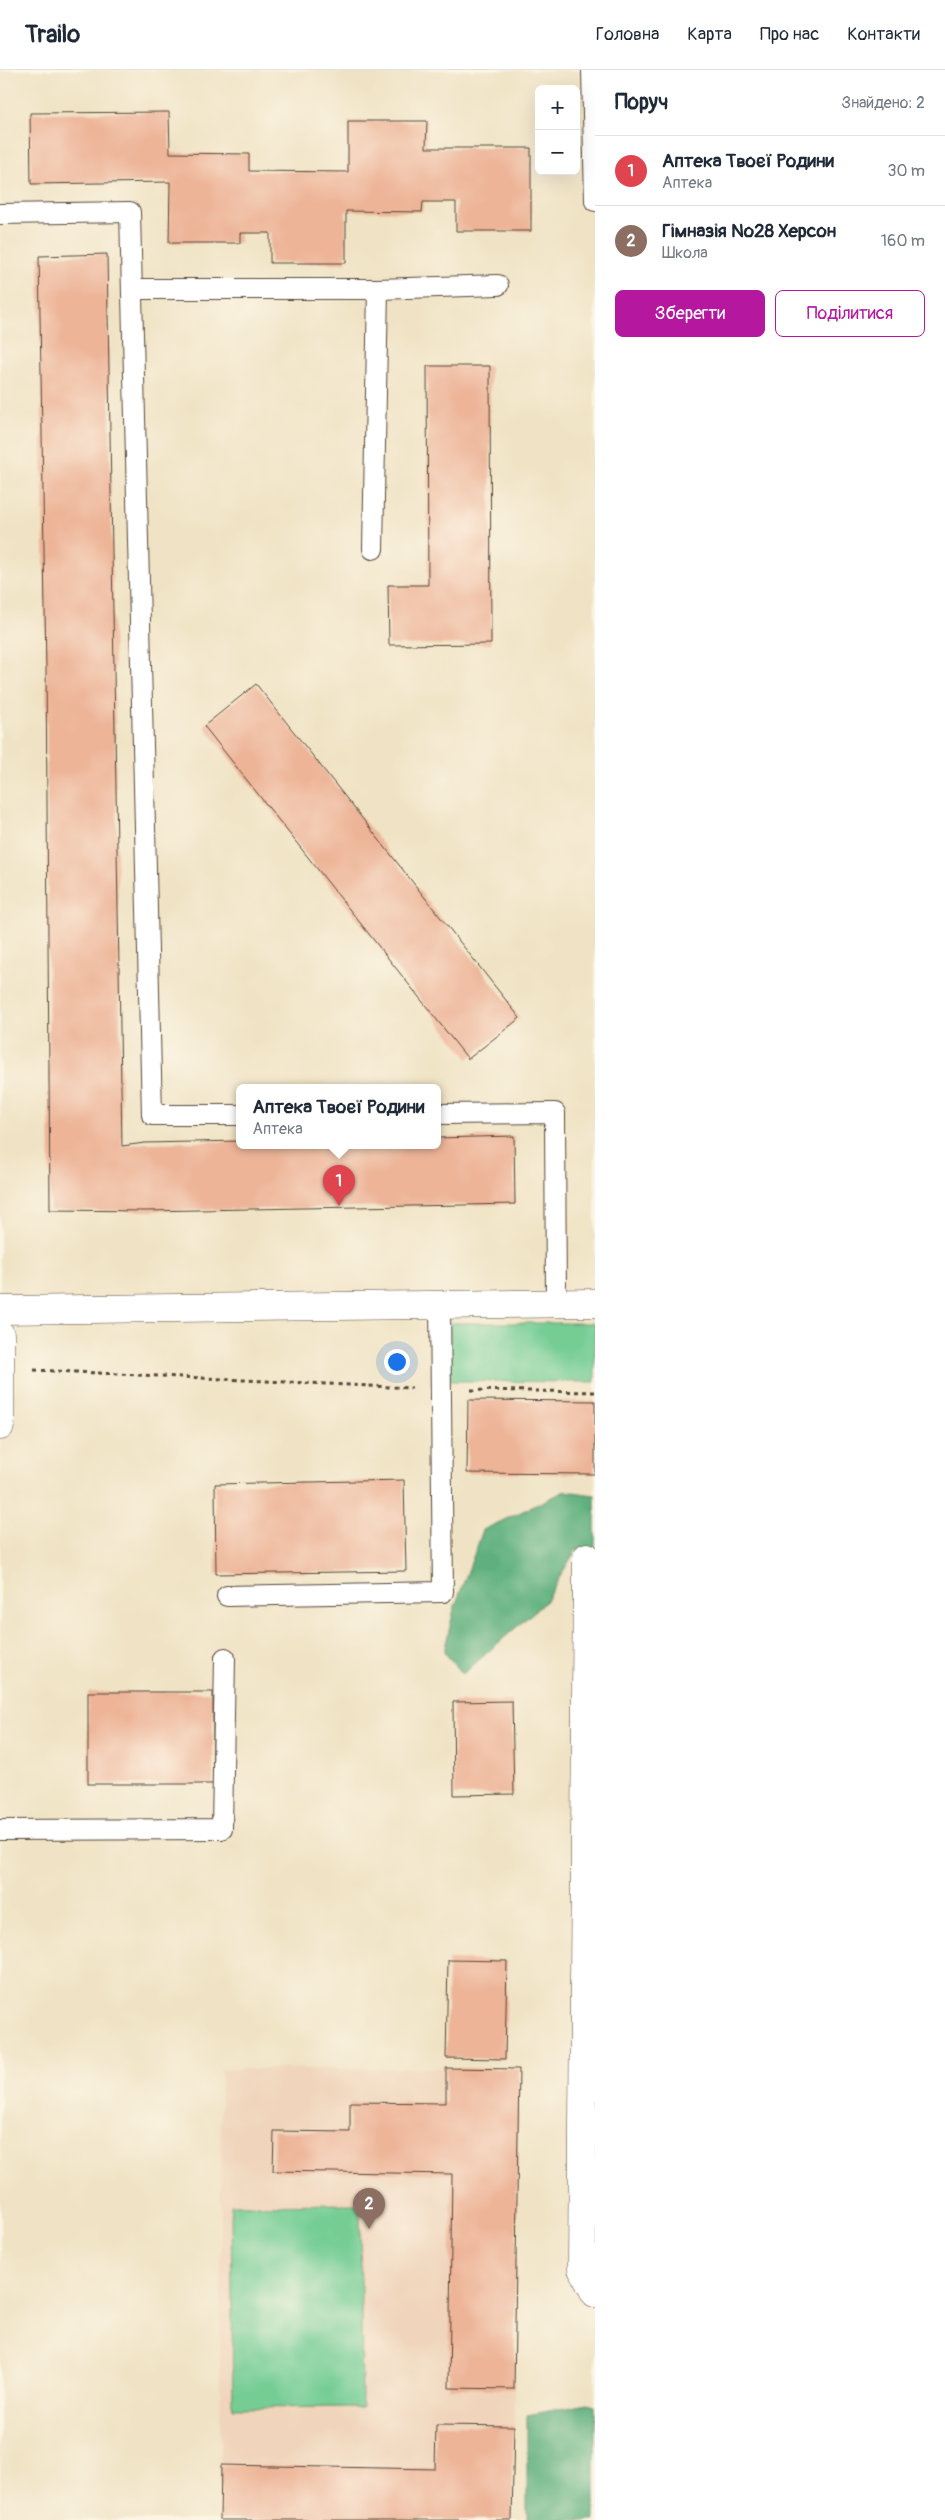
<!DOCTYPE html>
<html lang="uk">
<head>
<meta charset="utf-8">
<style>
	:root { --surface:#fff; --page:#f6f6f7; --text:#1f2937; --muted:#747a83; --line:#e0e1e3; --accent:#b5179e }
	body { margin:0; font-family:Pangolin,sans-serif; background:var(--page); color:var(--text) }
	.controls { position:absolute; right:15px; top:15px; display:grid; overflow:hidden; border-radius:8px; box-shadow:0 5px 20px #0002 }
	.controls button { width:45px; height:45px; display:grid; place-items:center; padding:0; border:0; border-bottom:1px solid var(--line); background:var(--surface); color:var(--text); font:25px sans-serif }
	.you { position:absolute; left:396px; top:1291px; width:18px; height:18px; margin:-12px; border:4px solid #fff; border-radius:50%; background:#1a73e8; box-shadow:0 0 0 8px #1a73e833 }
	.badge { display:grid; place-items:center; width:32px; height:32px; border-radius:50%; background:var(--accent); color:#fff; font-size:16px; font-weight:700 }
	.pin { position:absolute; translate:-50% -41px; filter:drop-shadow(0 1px 2px #0008) }
	.pin::after { content:''; position:absolute; top:26px; width:18px; height:15px; background:inherit; clip-path:polygon(0 0,100% 0,50% 100%) }
	.popup { position:absolute; left:236px; top:1014px; width:205px; height:65px; box-sizing:border-box; display:grid; place-content:center; border-radius:8px; background:var(--surface); filter:drop-shadow(0 1px 4px #0005); font-size:16px; white-space:nowrap; color:var(--muted) }
	.popup b { font-size:19px; color:var(--text) }
	.popup::after { content:''; position:absolute; left:50%; top:100%; margin-left:-10px; border:10px solid transparent; border-top-color:var(--surface) }
	.list { margin:0; padding:0; list-style:none }
	h2 { display:flex; justify-content:space-between; align-items:center; height:65px; margin:0; padding:0 20px; font-size:21px }
	h2 small { font-size:16px; font-weight:400; color:var(--muted) }
	.list li { display:grid; grid-template-columns:32px 1fr auto; gap:15px; align-items:center; box-sizing:border-box; height:70px; padding:0 20px; border-top:1px solid var(--line) }
	.list b { display:block; font-size:19px; white-space:nowrap }
	.list p { margin:0; font-size:16px; white-space:nowrap; color:var(--muted) }
	.list em { font-size:16px; font-style:normal; color:var(--muted) }
	.actions { display:flex; gap:10px; padding:15px 20px }
	.actions a { flex:1; padding:11px 0; border:1px solid var(--accent); border-radius:8px; text-align:center; font-size:18px; color:var(--accent) }
	.actions .main { background:var(--accent); color:#fff }
	.map { position:relative; flex:none; width:595px; height:2450px; overflow:hidden }
	header { display:flex; align-items:center; gap:30px; box-sizing:border-box; height:70px; padding:0 25px; background:var(--surface); border-bottom:1px solid var(--line) }
	header strong { font-size:24px }
	nav { display:flex; gap:28px; margin-inline-start:auto; font-size:18px }
	main { display:flex }
	aside { flex:1; background:var(--surface) }
	.map>svg:first-child { display:block }
</style>
</head>
<body>
<header>
<strong>Trailo</strong>
<nav><a>Головна</a><a>Карта</a><a>Про нас</a><a>Контакти</a></nav>
</header>
<main>
<div class="map">
<svg width="595" height="2450" viewBox="0 0 595 2450">
	<rect width="100%" height="100%" fill="#fcf5e5"/>
	<filter id="ink" filterUnits="userSpaceOnUse"><feTurbulence type="fractalNoise" baseFrequency=".02" numOctaves="2"/><feDisplacementMap in="SourceGraphic" scale="10" xChannelSelector="R" yChannelSelector="G"/><feConvolveMatrix kernelMatrix="1 2 1 2 8 2 1 2 1" color-interpolation-filters="sRGB"/></filter>
	<filter id="wash" filterUnits="userSpaceOnUse"><feTurbulence type="fractalNoise" baseFrequency=".0096" numOctaves="4" result="noise"/><feDisplacementMap in="SourceGraphic" scale="20" xChannelSelector="R" yChannelSelector="G"/><feGaussianBlur stdDeviation="1.12" result="paint"/><feColorMatrix in="noise" values="0 0 0 0 0 0 0 0 0 0 0 0 0 0 0 0 0 1.4 0 .05"/><feComposite in="paint" operator="in"/></filter>
	<g filter="url(#wash)">
		<rect width="100%" height="100%" fill="#f0e3c5"/>
		<path fill="#f0d5bc" d="M446,1998l68,321 -2,131h-292l1,-451z"/>
		<g fill="#74cd94" stroke="#587c59">
			<path d="M450,1253h145v59l-145,-1z"/>
			<path d="M360,2134l2,203 -129,1 -2,-203z"/>
		</g>
		<g fill="#5fb07e" stroke="#4d6d4e">
			<path d="M565,1421l30,4v75l-18,-22 -32,54 -82,72 -19,-22 10,-43 29,-79z"/>
			<path d="M587,2334l8,2v114h-68v-105z"/>
		</g>
		<g id="blocks">
			<g fill="#edb497">
				<path d="M169,42l1,41 79,1v17l99,1v-51h79l-1,27h105v83h-75v-29h-33l-1,10 -76,-1v52h-76v-30h-30v10h-71l1,-61 -139,2 -1,-71z"/>
				<path d="M107,184l15,892 23,-3 95,-2v4h198v-7l76,-2 1,68 -369,7 -96,-1 -4,-542 -7,-412z"/>
				<path d="M427,296h63l1,278 -102,1 -1,-60h40z"/>
				<path d="M256,614l264,334 -52,41 -264,-333z"/>
				<path d="M468,1330l127,1v73l-128,-1z"/>
				<path d="M404,1410l2,91 -190,3 -1,-90z"/>
				<rect x="88" y="1622" width="125" height="92"/>
				<path d="M512,1631l2,93 -60,1 -1,-93z"/>
				<path d="M448,1890l59,1 -2,98 -59,-1z"/>
				<path d="M446,1998l73,1 -5,320 -65,-1 3,-214 -179,-3 1,-40 76,1v-30l96,1z"/>
				<path d="M436,2355l78,1 -2,94h-292l1,-55 214,4z"/>
			</g>
		</g>
	</g>
	<g filter="url(#ink)">
		<use href="#blocks" fill-opacity="0" stroke="#564637" stroke-width="1"/>
		<g fill="none" stroke-linecap="round" stroke-linejoin="round">
			<g stroke="#564637" stroke-width="22">
				<g id="lane">
					<path d="M592,0l3,131"/>
					<path d="M0,144l130,-2 22,903h88"/>
					<path d="M132,219h246l-5,260"/>
					<path d="M378,219l120,-4"/>
					<path d="M438,1044l117,-1 1,190"/>
					<path d="M227,1526l216,-4 -3,-289"/>
					<path d="M0,1760l222,-1 3,-171"/>
				</g>
			</g>
			<g stroke="#564637" stroke-width="29">
				<g id="street">
					<path d="M0,1240l595,-7"/>
					<path d="M0,1264v92"/>
					<path d="M587,1487l-5,712 13,24"/>
				</g>
			</g>
			<g stroke="#564637" stroke-width="3" stroke-dasharray="4 4" stroke-linecap="butt">
				<path d="M34,1300l378,18"/>
				<path d="M471,1320l124,2"/>
			</g>
			<use href="#lane" stroke="#fff" stroke-width="20"/>
			<use href="#street" stroke="#fff" stroke-width="28"/>
		</g>
	</g>
</svg>
<div class="controls">
<button>+</button>
<button>−</button>
</div>
<div class="you"></div>
<div class="pin badge" style="left:339px;top:1136px;background:#e0444e">1</div>
<div class="popup"><b>Аптека Твоєї Родини</b>Аптека</div>
<div class="pin badge" style="left:369px;top:2159px;background:#8d6e63">2</div>
</div>
<aside>
<h2>Поруч<small>Знайдено: 2</small></h2>
<ul class="list">
<li><span class="badge" style="background:#e0444e">1</span><div><b>Аптека Твоєї Родини</b><p>Аптека</p></div><em>30 m</em></li>
<li><span class="badge" style="background:#8d6e63">2</span><div><b>Гімназія №28 Херсон</b><p>Школа</p></div><em>160 m</em></li>
</ul>
<div class="actions"><a class="main">Зберегти</a><a>Поділитися</a></div>
</aside>
</main>
</body>
</html>
